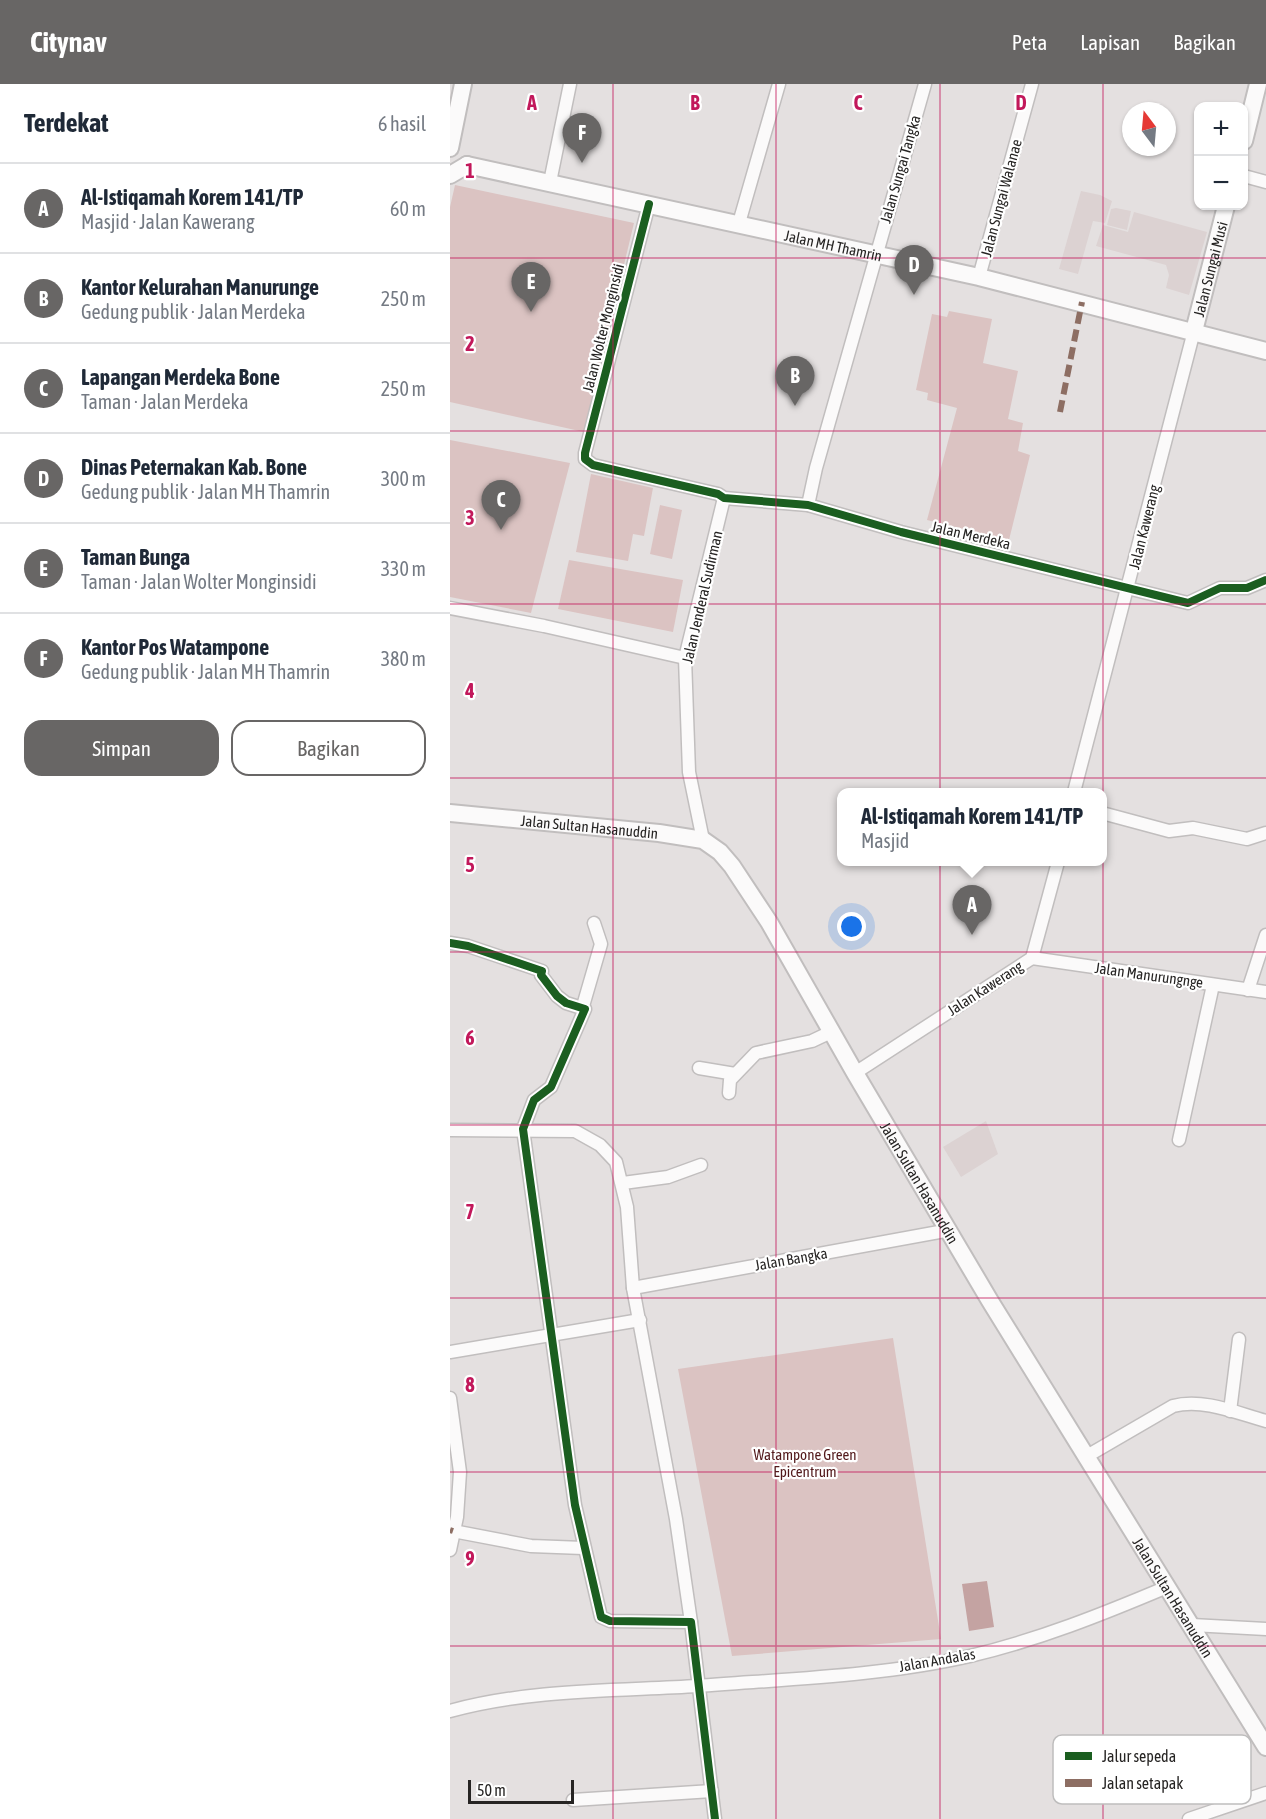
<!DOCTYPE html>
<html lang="id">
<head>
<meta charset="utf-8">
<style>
	:root { --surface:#fff; --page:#f6f6f7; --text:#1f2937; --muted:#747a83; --line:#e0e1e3; --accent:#686665 }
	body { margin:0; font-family:"Asap Condensed",sans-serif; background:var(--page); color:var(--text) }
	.controls { position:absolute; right:18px; top:18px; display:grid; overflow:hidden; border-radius:12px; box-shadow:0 2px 4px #0004 }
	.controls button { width:54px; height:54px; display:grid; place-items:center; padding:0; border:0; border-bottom:2px solid var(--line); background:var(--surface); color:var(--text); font:30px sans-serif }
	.compass { position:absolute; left:672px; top:18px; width:54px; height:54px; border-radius:50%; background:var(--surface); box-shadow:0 2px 4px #0004; rotate:344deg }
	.scale { position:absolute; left:18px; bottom:15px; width:106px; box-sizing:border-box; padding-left:6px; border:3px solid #262423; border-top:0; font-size:16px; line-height:21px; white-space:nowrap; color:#262423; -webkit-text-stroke:4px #fff; paint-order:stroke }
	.you { position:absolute; left:402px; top:843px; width:21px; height:21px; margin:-15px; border:4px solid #fff; border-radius:50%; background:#1a73e8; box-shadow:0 0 0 9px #1a73e833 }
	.badge { display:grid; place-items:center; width:39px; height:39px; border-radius:50%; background:var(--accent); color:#fff; font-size:20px; font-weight:700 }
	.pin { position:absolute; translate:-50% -50px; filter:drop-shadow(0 2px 3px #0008) }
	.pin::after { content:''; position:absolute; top:32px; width:21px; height:18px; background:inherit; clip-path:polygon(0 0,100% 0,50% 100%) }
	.popup { position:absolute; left:387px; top:704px; width:270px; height:78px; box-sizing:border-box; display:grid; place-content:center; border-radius:12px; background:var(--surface); filter:drop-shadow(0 2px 4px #0005); font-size:20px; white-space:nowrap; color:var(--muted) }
	.popup b { font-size:22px; color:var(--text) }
	.popup::after { content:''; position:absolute; left:50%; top:100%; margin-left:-12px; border:12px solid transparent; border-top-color:var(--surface) }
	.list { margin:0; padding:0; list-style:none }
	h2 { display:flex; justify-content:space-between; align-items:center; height:78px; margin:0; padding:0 24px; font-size:26px }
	h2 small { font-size:20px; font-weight:400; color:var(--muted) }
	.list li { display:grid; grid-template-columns:39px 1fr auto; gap:18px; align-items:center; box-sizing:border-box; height:90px; padding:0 24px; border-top:2px solid var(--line) }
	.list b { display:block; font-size:22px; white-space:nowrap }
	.list p { margin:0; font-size:20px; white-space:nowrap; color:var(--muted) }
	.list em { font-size:20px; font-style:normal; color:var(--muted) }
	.actions { display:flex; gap:12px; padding:18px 24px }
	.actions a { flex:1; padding:14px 0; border:2px solid var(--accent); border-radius:18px; text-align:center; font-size:21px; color:var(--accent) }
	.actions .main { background:var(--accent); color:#fff }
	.map { position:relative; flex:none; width:816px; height:1735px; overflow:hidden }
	header { display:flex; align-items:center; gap:36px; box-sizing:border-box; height:84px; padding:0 30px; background:var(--accent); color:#fff }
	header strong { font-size:28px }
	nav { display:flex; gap:33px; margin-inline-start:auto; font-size:21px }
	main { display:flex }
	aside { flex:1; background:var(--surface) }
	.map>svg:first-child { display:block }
</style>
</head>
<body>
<header>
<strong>Citynav</strong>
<nav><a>Peta</a><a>Lapisan</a><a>Bagikan</a></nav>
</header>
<main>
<aside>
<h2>Terdekat<small>6 hasil</small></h2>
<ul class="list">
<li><span class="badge">A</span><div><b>Al-Istiqamah Korem 141/TP</b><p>Masjid · Jalan Kawerang</p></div><em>60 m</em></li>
<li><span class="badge">B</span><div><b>Kantor Kelurahan Manurunge</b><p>Gedung publik · Jalan Merdeka</p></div><em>250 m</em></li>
<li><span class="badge">C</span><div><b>Lapangan Merdeka Bone</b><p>Taman · Jalan Merdeka</p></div><em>250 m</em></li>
<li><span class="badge">D</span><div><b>Dinas Peternakan Kab. Bone</b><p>Gedung publik · Jalan MH Thamrin</p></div><em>300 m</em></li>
<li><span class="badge">E</span><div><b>Taman Bunga</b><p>Taman · Jalan Wolter Monginsidi</p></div><em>330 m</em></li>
<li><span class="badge">F</span><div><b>Kantor Pos Watampone</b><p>Gedung publik · Jalan MH Thamrin</p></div><em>380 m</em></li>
</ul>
<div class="actions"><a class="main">Simpan</a><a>Bagikan</a></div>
</aside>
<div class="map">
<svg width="816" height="1735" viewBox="0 0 816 1735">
	<rect width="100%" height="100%" fill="#e4e0e0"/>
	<g fill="#dcd2d2">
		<path d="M631,107l19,4 12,6 -7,22 -12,-2 -15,53 -19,-5z"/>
		<path d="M666,124l15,3 -4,19 -20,-5 4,-16z"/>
		<path d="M684,128l73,20 -18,63 -23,-7 3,-13 -3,-10 -70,-19 7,-21 25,7z"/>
		<path d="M536,1037l12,33 -37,23 -18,-30z"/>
	</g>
	<g fill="#dbc3c2">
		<path d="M5,101l179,38 -50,209 -134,-30v-195z"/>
		<path d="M499,227l43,8 -9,44 35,8 -10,48 15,4 -5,28 12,4 -21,85 -82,-20 30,-112 -30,-8 1,-7 -12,-3 16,-76 15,3z"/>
		<path d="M0,356l120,23 -39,150 -81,-16z"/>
		<path d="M141,390l62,14 -9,48 -11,-2 -5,27 -52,-9z"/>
		<path d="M210,421l22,5 -10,49 -22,-5z"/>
		<path d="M119,476l114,20 -10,52 -115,-23z"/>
		<path d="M443,1254l48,301 -209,17 -54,-287z"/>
	</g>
	<path fill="#c4a3a2" d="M537,1497l7,46 -25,4 -7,-47z"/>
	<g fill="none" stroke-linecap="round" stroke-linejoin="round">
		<g stroke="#c1bebe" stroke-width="15">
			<g id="street">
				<path d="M794,92l22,6"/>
				<path d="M100,98l20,-98"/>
				<path d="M199,120l-64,249v6l8,6 125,29 6,4 84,7 93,27 287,71 32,-15h27l19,-8"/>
				<path d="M289,139l40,-139"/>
				<path d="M529,193l53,-193"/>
				<path d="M358,421l8,-37 109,-384"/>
				<path d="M0,524l94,18 141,32"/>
				<path d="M624,708l120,-461"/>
				<path d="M652,729l67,18 24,-3 54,11 19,-6"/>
				<path d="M253,756l-14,-68 -4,-114 39,-160"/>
				<path d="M0,859l18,3 74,25 -1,4 16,21 9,7 19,6 -34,78 -17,13 -11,29 52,376 26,112 9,4 81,1 24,197"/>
				<path d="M582,874l234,34"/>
				<path d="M798,906l18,-55"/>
				<path d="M133,922l18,-62 -7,-21"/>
				<path d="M249,984l36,6"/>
				<path d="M405,989l177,-115 26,-96"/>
				<path d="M279,1009l1,-13 26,-27 56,-12 19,-9"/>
				<path d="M0,1046l125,1 25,14 16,17 11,45 6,81 43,231 15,103"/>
				<path d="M729,1056l34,-155"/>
				<path d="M173,1099l45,-6 33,-12"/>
				<path d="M183,1204l317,-58"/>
				<path d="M0,1268l190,-32"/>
				<path d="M0,1314l10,74 -3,45 -7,33"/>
				<path d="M780,1327l9,-72"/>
				<path d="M637,1372l86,-50c30,-8 64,7 93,15"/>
				<path d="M3,1447l78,15 52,2"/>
				<path d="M742,1541l74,4"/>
				<path d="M0,1627c80,-22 166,-20 248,-25 89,-7 185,-10 272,-30 68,-16 133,-42 197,-69"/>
				<path d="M123,1716l139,-9"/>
				<path d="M739,1735l77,-26"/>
			</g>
		</g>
		<g stroke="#c1bebe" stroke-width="20">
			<g id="secondary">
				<path d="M794,57l14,-57"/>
				<path d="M0,64l13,-64"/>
				<path id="s1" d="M17,81l512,112 287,74"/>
				<path d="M0,91l17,-10"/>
				<path id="s2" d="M744,247l32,-125"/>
				<path id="s3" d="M0,729l209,20 44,7 17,12 12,14 37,56 86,151 135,228 276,446"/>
			</g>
		</g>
		<use href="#street" stroke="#fbfafa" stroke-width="12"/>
		<use href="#secondary" stroke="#fbfafa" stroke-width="16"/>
		<g stroke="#8d6e63" stroke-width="6" stroke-dasharray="12 6" stroke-linecap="butt">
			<path d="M610,328l22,-110"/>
			<path d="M0,1446l3,1"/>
		</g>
		<g stroke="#fff" stroke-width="11">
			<g id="cycleway">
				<path d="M199,120l-64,249v6l8,6 125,29 6,4 84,7 93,27 287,71 32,-15h27l19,-8"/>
				<path d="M0,859l18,3 74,25 -1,4 16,21 9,7 19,6 -34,78 -17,13 -11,29 52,376 26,112 9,4 81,1 24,197"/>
			</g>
		</g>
		<use href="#cycleway" stroke="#1b5e20" stroke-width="8"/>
	</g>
	<path fill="none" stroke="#c2185b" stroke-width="1.5" stroke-opacity="0.55" d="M163,0v1735M326,0v1735M490,0v1735M653,0v1735M0,174h816M0,347h816M0,520h816M0,694h816M0,868h816M0,1041h816M0,1214h816M0,1388h816M0,1562h816"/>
	<g text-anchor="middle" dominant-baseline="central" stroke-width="4.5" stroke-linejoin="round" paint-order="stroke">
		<g font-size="15" fill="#262423" stroke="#fff">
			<text transform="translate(450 85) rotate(-74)">Jalan Sungai Tangka</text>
			<text transform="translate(551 114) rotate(-75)">Jalan Sungai Walanae</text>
			<text stroke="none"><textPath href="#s1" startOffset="375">Jalan MH Thamrin</textPath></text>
			<text stroke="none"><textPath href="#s2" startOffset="64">Jalan Sungai Musi</textPath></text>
			<text transform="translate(153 244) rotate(-76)">Jalan Wolter Monginsidi</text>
			<text transform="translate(694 443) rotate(-76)">Jalan Kawerang</text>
			<text transform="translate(521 451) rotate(13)">Jalan Merdeka</text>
			<text transform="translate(252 513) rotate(-77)">Jalan Jenderal Sudirman</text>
			<text stroke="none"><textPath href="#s3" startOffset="140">Jalan Sultan Hasanuddin</textPath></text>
			<text transform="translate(699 891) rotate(8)">Jalan Manurungnge</text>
			<text transform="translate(535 904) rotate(-33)">Jalan Kawerang</text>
			<text stroke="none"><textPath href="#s3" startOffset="662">Jalan Sultan Hasanuddin</textPath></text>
			<text transform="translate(341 1175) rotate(-10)">Jalan Bangka</text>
			<text stroke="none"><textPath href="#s3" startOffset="1148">Jalan Sultan Hasanuddin</textPath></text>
			<text transform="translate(487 1576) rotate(-10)">Jalan Andalas</text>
		</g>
		<g font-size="15" fill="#52191b" stroke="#fff">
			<text x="355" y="1370">Watampone Green<tspan x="355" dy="17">Epicentrum</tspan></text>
		</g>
	</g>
	<rect x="603" y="1651" width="198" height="69" rx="9" fill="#fff" stroke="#bebdbd" stroke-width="1.5"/>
	<rect x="615" y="1668" width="27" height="8" fill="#1b5e20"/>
	<rect x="615" y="1695" width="27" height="8" fill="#8d6e63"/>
	<g font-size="16" fill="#262423">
		<text x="652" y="1678">Jalur sepeda</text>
		<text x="652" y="1705">Jalan setapak</text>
	</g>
	<g font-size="20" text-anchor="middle" font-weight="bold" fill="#c2185b" stroke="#fff" stroke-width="4.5" stroke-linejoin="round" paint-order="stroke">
		<text x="82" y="26">A</text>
		<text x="245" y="26">B</text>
		<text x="408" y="26">C</text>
		<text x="571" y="26">D</text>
		<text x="20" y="94">1</text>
		<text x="20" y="267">2</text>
		<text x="20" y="441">3</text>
		<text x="20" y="614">4</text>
		<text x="20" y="788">5</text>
		<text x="20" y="961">6</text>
		<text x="20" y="1135">7</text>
		<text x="20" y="1308">8</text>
		<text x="20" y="1482">9</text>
	</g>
</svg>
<div class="controls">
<button>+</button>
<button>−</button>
</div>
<svg class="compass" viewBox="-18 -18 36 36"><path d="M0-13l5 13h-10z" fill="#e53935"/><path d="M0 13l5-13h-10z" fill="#747a83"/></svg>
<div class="scale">50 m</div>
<div class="you"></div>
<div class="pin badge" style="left:522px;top:851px">A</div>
<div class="popup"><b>Al-Istiqamah Korem 141/TP</b>Masjid</div>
<div class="pin badge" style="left:345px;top:322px">B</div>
<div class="pin badge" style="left:51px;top:446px">C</div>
<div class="pin badge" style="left:464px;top:211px">D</div>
<div class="pin badge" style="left:81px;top:228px">E</div>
<div class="pin badge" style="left:132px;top:79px">F</div>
</div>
</main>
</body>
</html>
